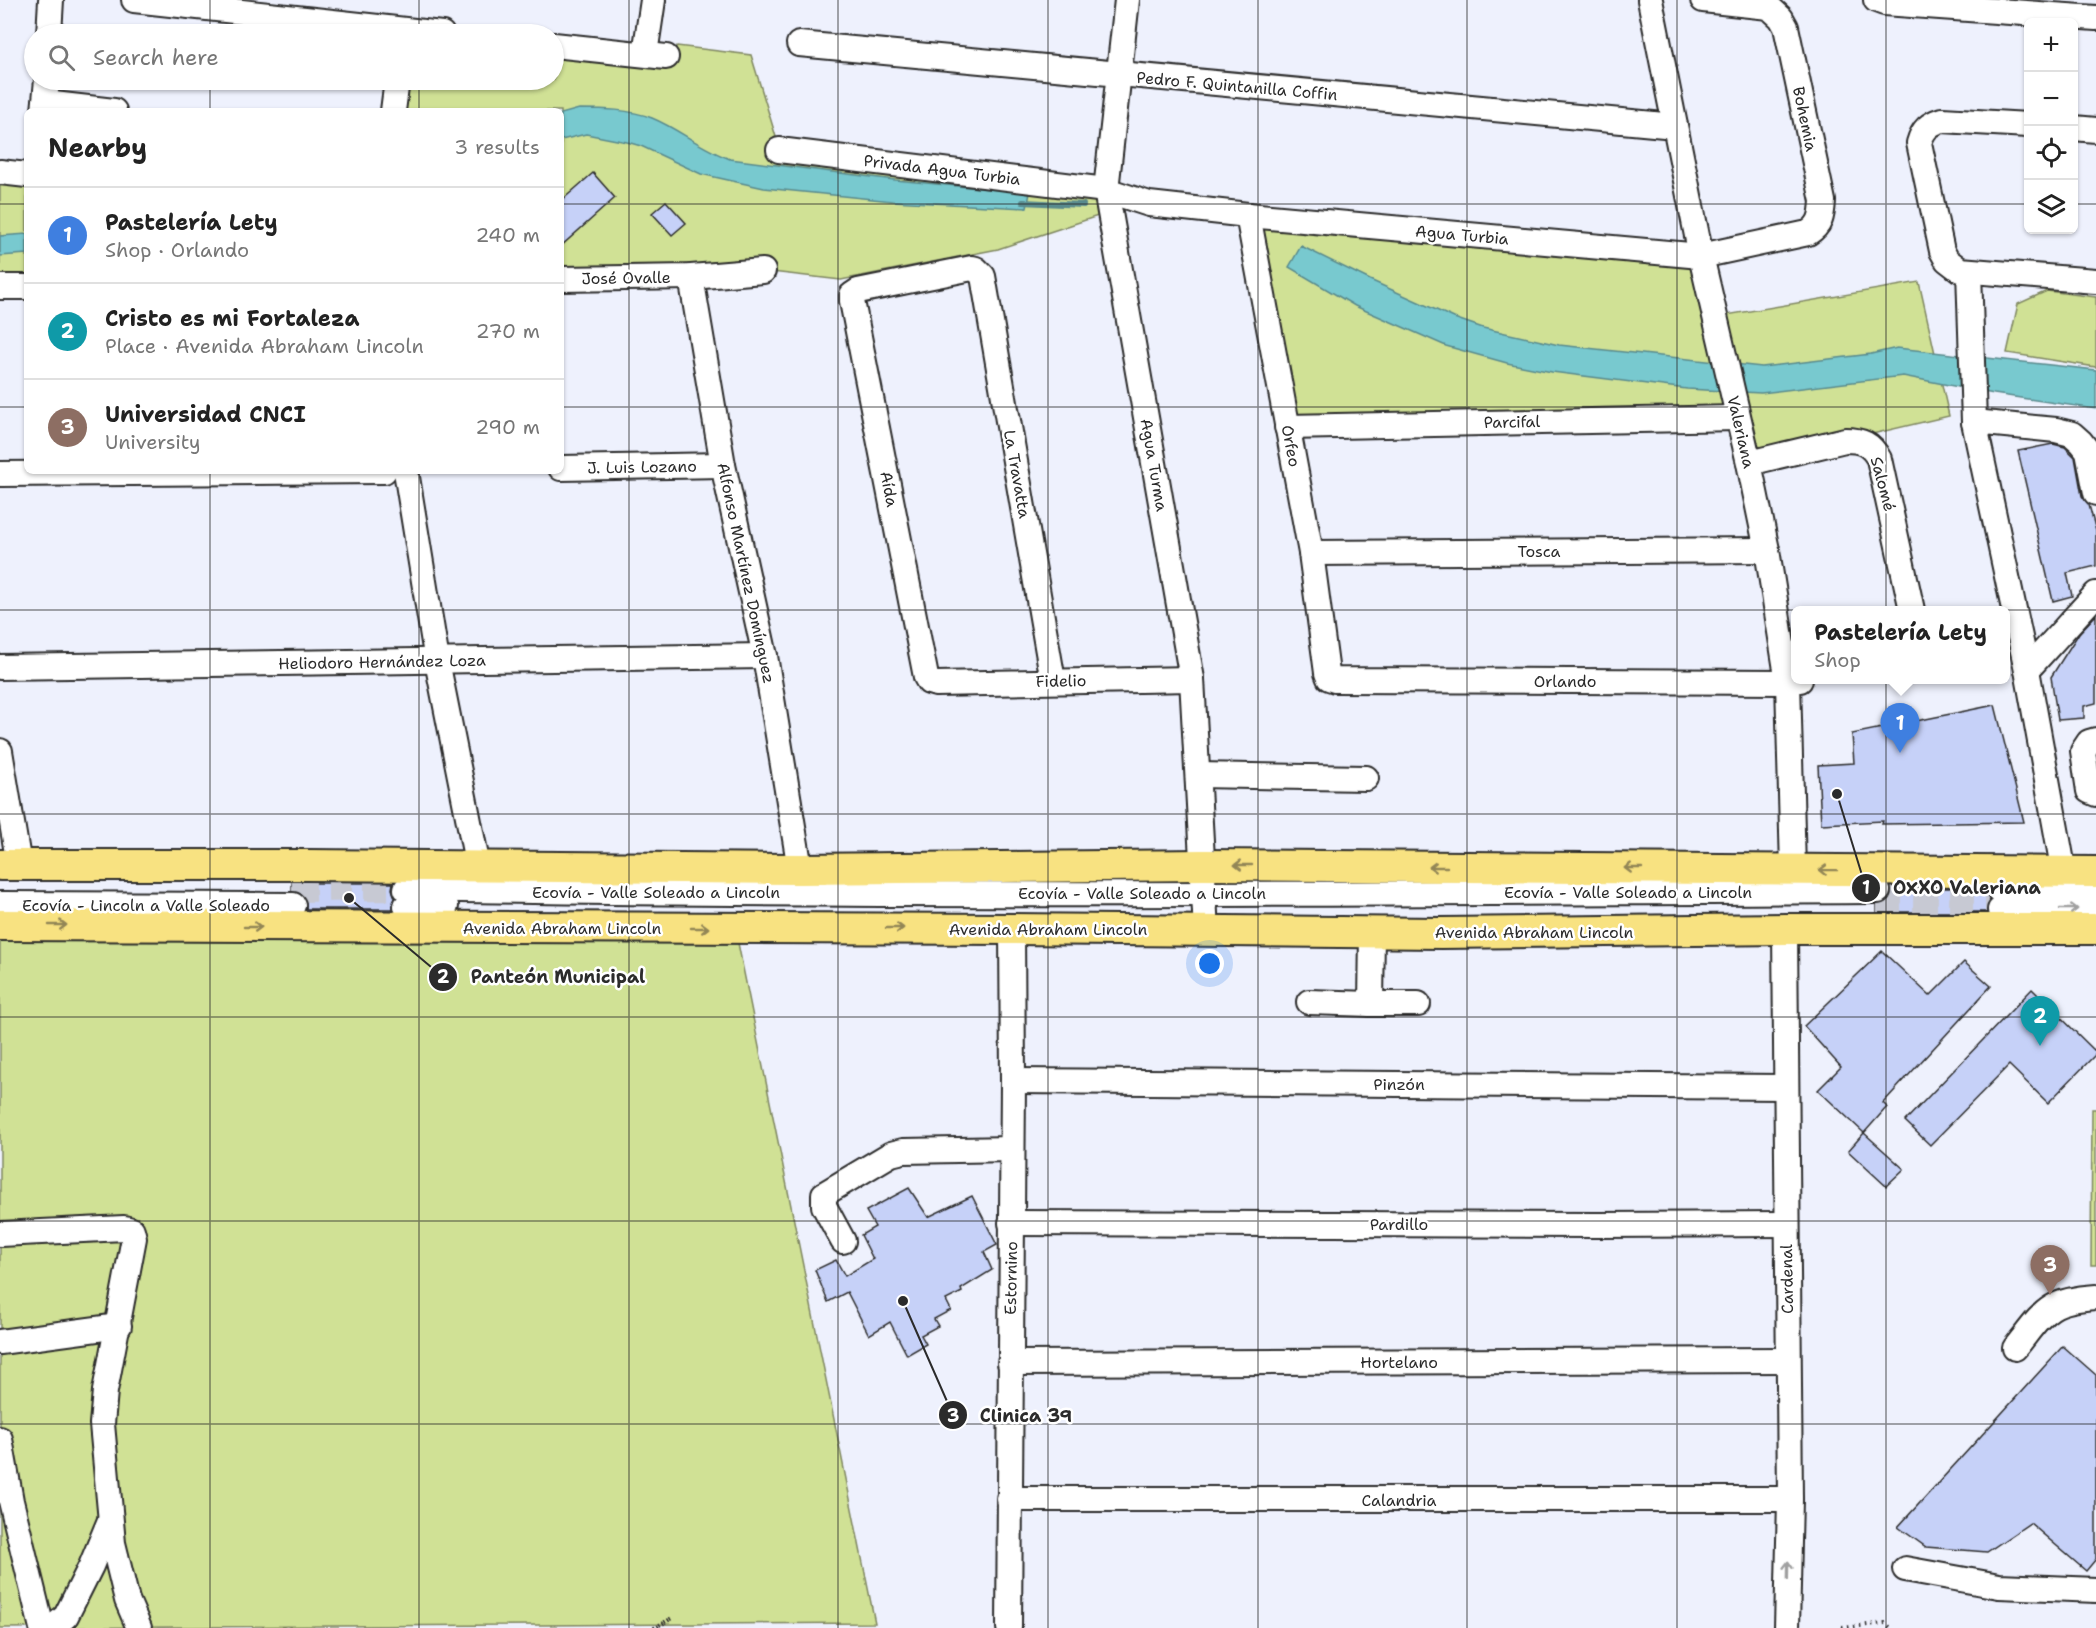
<!DOCTYPE html>
<html lang="en">
<head>
<meta charset="utf-8">
<style>
	:root { --surface:#fff; --page:#f6f6f6; --text:#222; --muted:#767676; --line:#e0e0e0; --accent:#111827 }
	body { margin:0; font-family:"Shantell Sans",sans-serif; background:var(--page); color:var(--text) }
	.controls { position:absolute; right:18px; top:18px; display:grid; overflow:hidden; border-radius:9px; box-shadow:0 2px 4px #0004 }
	.controls button { width:54px; height:54px; display:grid; place-items:center; padding:0; border:0; border-bottom:2px solid var(--line); background:var(--surface); color:var(--text); font:30px sans-serif }
	.you { position:absolute; left:1210px; top:964px; width:21px; height:21px; margin:-15px; border:4px solid #fff; border-radius:50%; background:#1a73e8; box-shadow:0 0 0 9px #1a73e833 }
	.badge { display:grid; place-items:center; width:39px; height:39px; border-radius:50%; background:var(--accent); color:#fff; font-size:20px; font-weight:700 }
	.pin { position:absolute; translate:-50% -50px; filter:drop-shadow(0 2px 3px #0008) }
	.pin::after { content:''; position:absolute; top:32px; width:21px; height:18px; background:inherit; clip-path:polygon(0 0,100% 0,50% 100%) }
	.popup { position:absolute; left:1791px; top:606px; width:219px; height:78px; box-sizing:border-box; display:grid; place-content:center; border-radius:9px; background:var(--surface); filter:drop-shadow(0 2px 4px #0005); font-size:20px; white-space:nowrap; color:var(--muted) }
	.popup b { font-size:22px; color:var(--text) }
	.popup::after { content:''; position:absolute; left:50%; top:100%; margin-left:-12px; border:12px solid transparent; border-top-color:var(--surface) }
	.list { margin:0; padding:0; list-style:none }
	h2 { display:flex; justify-content:space-between; align-items:center; height:78px; margin:0; padding:0 24px; font-size:26px }
	h2 small { font-size:20px; font-weight:400; color:var(--muted) }
	.list li { display:grid; grid-template-columns:39px 1fr auto; gap:18px; align-items:center; box-sizing:border-box; height:96px; padding:0 24px; border-top:2px solid var(--line) }
	.list b { display:block; font-size:22px; white-space:nowrap }
	.list p { margin:0; font-size:20px; white-space:nowrap; color:var(--muted) }
	.list em { font-size:20px; font-style:normal; color:var(--muted) }
	.icon { flex:none; width:33px; height:33px; fill:none; stroke:currentColor; stroke-width:2; stroke-linecap:round; stroke-linejoin:round }
	.map { position:relative; flex:none; width:2096px; height:1628px; overflow:hidden }
	.search { position:absolute; background:var(--surface); box-shadow:0 2px 4px #0004; left:24px; top:24px; width:540px; height:66px; display:flex; align-items:center; gap:15px; box-sizing:border-box; padding:0 21px; border-radius:33px; color:var(--muted); font-size:22px }
	.panel { position:absolute; background:var(--surface); box-shadow:0 2px 4px #0004; left:24px; top:108px; width:540px; height:366px; border-radius:9px }
	.map>svg:first-child { display:block }
</style>
</head>
<body>
<div class="map">
<svg width="2096" height="1628" viewBox="0 0 2096 1628">
	<rect width="100%" height="100%" fill="#eef1fd"/>
	<filter id="ink" filterUnits="userSpaceOnUse"><feTurbulence type="fractalNoise" baseFrequency=".0167" numOctaves="2"/><feDisplacementMap in="SourceGraphic" scale="12" xChannelSelector="R" yChannelSelector="G"/><feConvolveMatrix kernelMatrix="1 2 1 2 8 2 1 2 1" color-interpolation-filters="sRGB"/></filter>
	<g filter="url(#ink)">
		<g fill="#d0e195" stroke="#7e8660" stroke-width="1.5">
			<path d="M554,46l112,11 11,-11 74,9 29,95 326,40 -2,24 -106,35 -157,31 -78,-9 -202,8v-168h-168l4,-31h157z"/>
			<path d="M0,172l27,3v112h-27z"/>
			<path d="M1248,215l453,41 14,61 204,-35 30,134 -200,47 -12,-45 -450,9z"/>
			<path d="M2047,291l49,6v70l-89,-14 11,-49z"/>
			<path d="M0,939l738,4 137,680 -875,5z"/>
			<path d="M2092,1109h4v156h-5z"/>
		</g>
		<g fill="#78c9cf" stroke="#598a8d" stroke-width="1.5">
			<path d="M579,109c25,0 50,0 73,9 27,11 49,31 78,41l165,21 135,13 -3,15 -135,-7 -128,-13 -63,-14 -60,-28 -14,-4 -41,-8 -25,6v-26z"/>
			<path d="M27,234v20l-27,2v-20z"/>
			<path d="M1301,246l69,34 84,38 29,10 76,17 203,22 109,-13 26,-6 199,22v39l-102,-15 -91,-18 -142,17 -74,-4 -135,-17 -45,-9 -61,-17 -91,-40 -66,-39z"/>
		</g>
		<g fill="none" stroke-linecap="round" stroke-linejoin="round">
			<path stroke="#598a8d" stroke-width="6" d="M1023,202l60,3"/>
		</g>
		<g fill="#c6d1f8" stroke="#2b2b2b" stroke-width="1.5">
			<path d="M593,173l22,25 -54,48v-45z"/>
			<path d="M666,201l20,22 -14,12 -20,-22z"/>
			<path d="M2053,444l12,3 10,10 7,39 7,9 7,26v35l-29,7 5,23 -19,5 -35,-150z"/>
			<path d="M2096,615v88l-12,3v12l-26,2 -7,-43 28,-44z"/>
			<path d="M1995,705l29,117 -142,2 1,-3 -62,3 -3,-59 36,-2 -2,-29z"/>
			<path d="M292,883h101l-1,6 3,8 -2,12h-87v-11l-5,-5 -9,-2z"/>
			<path d="M1891,888h96l-1,5 3,8 -3,11h-109v-7l8,-1 5,-5z"/>
			<path d="M1882,951l48,45 34,-34 27,24 -108,117 4,4 -23,26 -46,-43 23,-23 -37,-41z"/>
			<path d="M2032,989l64,63v2l-48,49 -39,-38 -79,80 -25,-24z"/>
			<path d="M1864,1133l40,36 -18,17 -38,-35z"/>
			<path d="M909,1188l19,29 44,-21 25,49 -13,7 8,18 -31,19 1,3 -16,8 5,10 -17,9 4,7 -17,9 5,9 -19,11 -17,-33 -21,13 -22,-43 -19,10 -13,-32 21,-10 9,16 28,-17 -12,-24 14,-8 -9,-16z"/>
			<path d="M2063,1346l33,29v184l-10,12 -56,-48 -43,29 -61,-5 -28,-20z"/>
		</g>
		<g fill="none" stroke-linecap="round" stroke-linejoin="round">
			<g stroke="#c7c9d3" stroke-width="24" stroke-dasharray="24 12" stroke-linecap="butt">
				<path d="M292,890l114,-1"/>
				<path d="M1878,891l122,1"/>
				<path d="M1877,908l123,2"/>
			</g>
			<g stroke="#2b2b2b" stroke-width="28">
				<g id="minor">
					<path d="M134,0l308,34"/>
					<path d="M1127,0l-21,190 86,489 14,252"/>
					<path d="M1650,0l51,256 48,207 18,87 21,132 5,187"/>
					<path d="M1876,0l8,3 212,15"/>
					<path d="M49,34l2,-34"/>
					<path d="M799,44l876,82"/>
					<path d="M554,45l112,12"/>
					<path d="M645,54l8,-54"/>
					<path d="M45,103l69,8"/>
					<path d="M44,111l3,-31"/>
					<path d="M393,111l4,-31"/>
					<path d="M2028,125l-86,-5c-13,4 -19,9 -23,23l23,108 5,9 13,10 136,11"/>
					<path d="M2074,128l22,2"/>
					<path d="M779,150l327,40 43,14 99,11 453,41 107,-23c13,-8 14,-17 15,-32l-37,-174 -5,-9 -12,-11 -66,-7"/>
					<path d="M0,172l27,3"/>
					<path d="M1248,215l63,338 16,120 2,5 6,2 453,2 12,-2"/>
					<path d="M1969,271l5,151 53,248 37,203"/>
					<path d="M691,277l32,188 42,191 35,213"/>
					<path d="M561,279l130,-2 72,-6"/>
					<path d="M0,287h27"/>
					<path d="M1974,422l82,8 16,4 9,8 7,9 8,42"/>
					<path d="M1287,427l450,-9"/>
					<path d="M1749,463l96,-23c17,0 26,4 34,19l33,151"/>
					<path d="M561,468l162,-3"/>
					<path d="M406,471l31,190 41,206"/>
					<path d="M0,474l384,-3"/>
					<path d="M1311,553l456,-3"/>
					<path d="M0,667l765,-11"/>
					<path d="M2027,670l69,-76"/>
					<path d="M1053,681l-70,-405 -7,-7 -4,-1 -114,23 -6,4v6l74,376 3,5 7,2 256,-5"/>
					<path d="M2096,740l-7,2 -6,9 6,40 7,3"/>
					<path d="M0,751l19,114"/>
					<path d="M1198,775l168,3"/>
					<path d="M406,889c491,9 981,4 1472,2"/>
					<path d="M2000,892h96"/>
					<path d="M0,904l293,1"/>
					<path d="M406,906h40"/>
					<path d="M2000,910l96,-1"/>
					<path d="M1785,929l5,570 -3,129"/>
					<path d="M1309,1002l62,2 1,-72"/>
					<path d="M1371,1004h47"/>
					<path d="M1013,1081l772,6"/>
					<path d="M1011,1223l588,2 187,-1"/>
					<path d="M0,1234l124,-6 8,2 2,8 -29,153 -3,33 11,119 14,57 12,28"/>
					<path d="M843,1241l-19,-35v-12l67,-40 12,-3 109,-2"/>
					<path d="M0,1342l119,-16"/>
					<path d="M2015,1348c29,-36 32,-48 81,-51"/>
					<path d="M1010,1363l778,-3"/>
					<path d="M0,1439l11,62 31,127"/>
					<path d="M1009,1499h781"/>
					<path d="M1905,1569l94,17 97,4"/>
					<path d="M52,1628l14,-12 25,-50 19,-46"/>
					<path d="M1009,1628l4,-547 -1,-152"/>
				</g>
			</g>
			<g stroke="#2b2b2b" stroke-width="34">
				<g id="major">
					<path d="M0,865h308l492,4 403,-4 893,7"/>
					<path d="M0,925l1012,4 429,4 344,-4h311"/>
				</g>
			</g>
			<g stroke="#2b2b2b" stroke-width="4" stroke-dasharray="1.5 4.5" stroke-linecap="butt">
				<path d="M654,1628l18,-10 -16,10"/>
				<path d="M1842,1628l43,-5 6,5"/>
			</g>
			<use href="#minor" stroke="#fff" stroke-width="24"/>
			<use href="#major" stroke="#f8e281" stroke-width="30"/>
		</g>
		<defs><path id="oneway-shaft" d="M-6 0H5M1.5-3L5.5 0L1.5 3" fill="none" stroke-width="1.6" stroke-linecap="round" stroke-linejoin="round" transform="scale(1.5)"/></defs>
		<g stroke="#928656">
			<use href="#oneway-shaft" transform="translate(1243 865) rotate(-180)"/>
			<use href="#oneway-shaft" transform="translate(1438 867) rotate(-180)"/>
			<use href="#oneway-shaft" transform="translate(1633 868) rotate(-180)"/>
			<use href="#oneway-shaft" transform="translate(1828 870) rotate(-179)"/>
			<use href="#oneway-shaft" transform="translate(58 925)"/>
			<use href="#oneway-shaft" transform="translate(253 927)"/>
			<use href="#oneway-shaft" transform="translate(700 928)"/>
			<use href="#oneway-shaft" transform="translate(895 928)"/>
		</g>
		<g stroke="#a0a0a0">
			<use href="#oneway-shaft" transform="translate(2069 909)"/>
			<use href="#oneway-shaft" transform="translate(1788 1570) rotate(-89)"/>
		</g>
	</g>
	<path fill="none" stroke="#2b2b2b" stroke-width="1.5" stroke-opacity="0.55" d="M210,0v34M419,0v34M629,0v1628M838,0v1628M1048,0v1628M1258,0v1628M1467,0v1628M1677,0v1628M1886,0v1628M210,80v31M419,80v31M0,204h27M561,204h1467M2074,204h22M0,407h27M561,407h1535M210,471v1157M419,471v1157M0,610h2096M0,814h2096M0,1017h2096M0,1221h2096M0,1424h2096"/>
	<g text-anchor="middle" dominant-baseline="central" stroke-width="5" stroke-linejoin="round" paint-order="stroke">
		<g font-size="16" fill="#2b2b2b" stroke="#fff">
			<text transform="translate(1237 86) rotate(5)">Pedro F. Quintanilla Coffin</text>
			<text transform="translate(1805 119) rotate(78)">Bohemia</text>
			<text transform="translate(942 170) rotate(7)">Privada Agua Turbia</text>
			<text transform="translate(1462 235) rotate(5)">Agua Turbia</text>
			<text transform="translate(626 278) rotate(-1)">José Ovalle</text>
			<text transform="translate(1512 422) rotate(-1)">Parcifal</text>
			<text transform="translate(1741 432) rotate(77)">Valeriana</text>
			<text transform="translate(1291 446) rotate(79)">Orfeo</text>
			<text transform="translate(1154 465) rotate(80)">Agua Turma</text>
			<text transform="translate(642 467) rotate(-1)">J. Luis Lozano</text>
			<text transform="translate(1017 474) rotate(80)">La Travatta</text>
			<text transform="translate(1883 484) rotate(75)">Salomé</text>
			<text transform="translate(889 489) rotate(79)">Aída</text>
			<text x="1539" y="551">Tosca</text>
			<text transform="translate(746 573) rotate(78)">Alfonso Martínez Domínguez</text>
			<text transform="translate(382 662) rotate(-1)">Heliodoro Hernández Loza</text>
			<text transform="translate(1061 681) rotate(-1)">Fidelio</text>
			<text x="1565" y="681">Orlando</text>
			<text x="656" y="892">Ecovía - Valle Soleado a Lincoln</text>
			<text x="1628" y="892">Ecovía - Valle Soleado a Lincoln</text>
			<text x="1142" y="893">Ecovía - Valle Soleado a Lincoln</text>
			<text x="146" y="905">Ecovía - Lincoln a Valle Soleado</text>
			<text x="562" y="928">Avenida Abraham Lincoln</text>
			<text x="1048" y="929">Avenida Abraham Lincoln</text>
			<text x="1534" y="932">Avenida Abraham Lincoln</text>
			<text x="1399" y="1084">Pinzón</text>
			<text x="1399" y="1224">Pardillo</text>
			<text transform="translate(1011 1278) rotate(-89)">Estornino</text>
			<text transform="translate(1787 1279) rotate(-91)">Cardenal</text>
			<text x="1399" y="1362">Hortelano</text>
			<text x="1399" y="1500">Calandria</text>
		</g>
	</g>
	<path fill="none" stroke="#2b2b2b" stroke-width="2" d="M1837 794L1866 888M349 898L443 977M903 1301L953 1415"/>
	<g fill="#2b2b2b" stroke="#fff" stroke-width="2">
		<circle cx="1837" cy="794" r="6"/>
		<circle cx="349" cy="898" r="6"/>
		<circle cx="903" cy="1301" r="6"/>
		<circle cx="1866" cy="888" r="15"/>
		<circle cx="443" cy="977" r="15"/>
		<circle cx="953" cy="1415" r="15"/>
	</g>
	<g font-size="18" text-anchor="middle" font-weight="bold" fill="#fff">
		<text x="1866" y="894">1</text>
		<text x="443" y="983">2</text>
		<text x="953" y="1422">3</text>
	</g>
	<g font-size="18" text-anchor="middle" font-weight="bold" fill="#2b2b2b" stroke="#fff" stroke-width="5" stroke-linejoin="round" paint-order="stroke">
		<text x="1967" y="894">OXXO Valeriana</text>
		<text x="558" y="983">Panteón Municipal</text>
		<text x="1026" y="1422">Clinica 39</text>
	</g>
</svg>
<div class="controls">
<button>+</button>
<button>−</button>
<button><svg class="icon" aria-label="locate" viewBox="0 0 24 24"><circle cx="12" cy="12" r="6"/><path d="M12 2v4M12 18v4M2 12h4M18 12h4"/></svg></button>
<button><svg class="icon" aria-label="layers" viewBox="0 0 24 24"><path d="M12 4l9 5-9 5-9-5zM3 14l9 5 9-5"/></svg></button>
</div>
<div class="you"></div>
<div class="pin badge" style="left:1900px;top:753px;background:#3f7fe0">1</div>
<div class="popup"><b>Pastelería Lety</b>Shop</div>
<div class="pin badge" style="left:2040px;top:1046px;background:#0f9aa8">2</div>
<div class="pin badge" style="left:2050px;top:1295px;background:#8d6e63">3</div>
<div class="search"><svg class="icon" aria-label="search" viewBox="0 0 24 24"><circle cx="10" cy="10" r="6"/><path d="M15 15l6 6"/></svg>Search here</div>
<section class="panel">
<h2>Nearby<small>3 results</small></h2>
<ul class="list">
<li><span class="badge" style="background:#3f7fe0">1</span><div><b>Pastelería Lety</b><p>Shop · Orlando</p></div><em>240 m</em></li>
<li><span class="badge" style="background:#0f9aa8">2</span><div><b>Cristo es mi Fortaleza</b><p>Place · Avenida Abraham Lincoln</p></div><em>270 m</em></li>
<li><span class="badge" style="background:#8d6e63">3</span><div><b>Universidad CNCI</b><p>University</p></div><em>290 m</em></li>
</ul>
</section>
</div>
</body>
</html>
